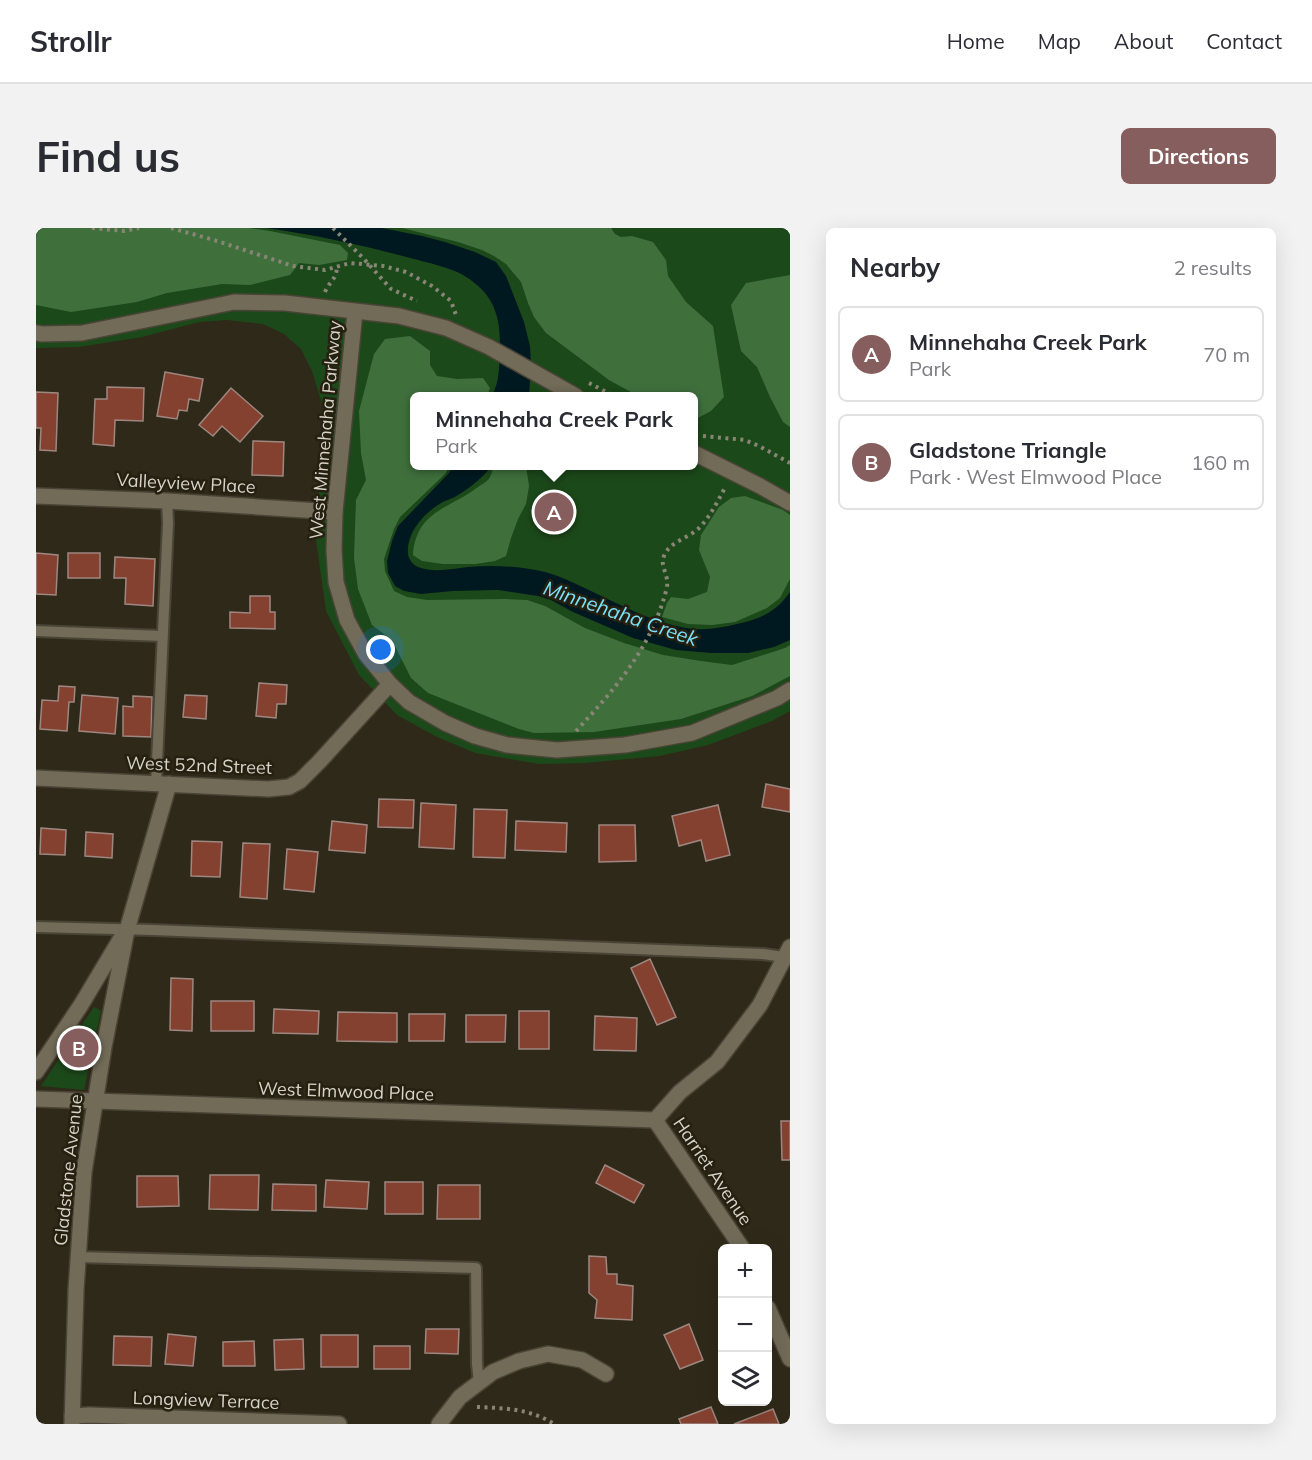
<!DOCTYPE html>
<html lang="en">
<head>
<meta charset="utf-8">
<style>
	:root { --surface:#fff; --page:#f2f2f3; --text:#2b2b33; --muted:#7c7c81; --line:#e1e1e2; --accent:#865e5d }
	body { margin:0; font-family:Mulish,sans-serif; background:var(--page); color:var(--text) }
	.controls { position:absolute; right:18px; bottom:18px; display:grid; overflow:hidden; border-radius:9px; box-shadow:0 6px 24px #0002 }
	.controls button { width:54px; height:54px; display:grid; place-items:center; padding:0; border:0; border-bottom:2px solid var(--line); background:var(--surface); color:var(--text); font:30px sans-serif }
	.you { position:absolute; left:345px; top:422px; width:21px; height:21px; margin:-15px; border:4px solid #fff; border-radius:50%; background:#1a73e8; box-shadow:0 0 0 9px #1a73e833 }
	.badge { display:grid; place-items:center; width:39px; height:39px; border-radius:50%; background:var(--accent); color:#fff; font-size:20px; font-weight:700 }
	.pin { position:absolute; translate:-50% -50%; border:3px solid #fff; box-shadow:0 2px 6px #0006 }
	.popup { position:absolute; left:374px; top:164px; width:288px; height:78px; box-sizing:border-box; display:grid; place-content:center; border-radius:9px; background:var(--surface); filter:drop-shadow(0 2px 4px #0005); font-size:20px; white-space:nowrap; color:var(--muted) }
	.popup b { font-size:22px; color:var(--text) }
	.popup::after { content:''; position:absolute; left:50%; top:100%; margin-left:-12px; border:12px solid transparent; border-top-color:var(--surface) }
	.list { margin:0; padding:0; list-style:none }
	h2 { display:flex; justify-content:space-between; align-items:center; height:78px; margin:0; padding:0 24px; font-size:26px }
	h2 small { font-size:20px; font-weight:400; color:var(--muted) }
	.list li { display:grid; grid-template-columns:39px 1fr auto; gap:18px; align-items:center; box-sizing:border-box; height:96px; margin:0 12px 12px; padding:0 12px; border:2px solid var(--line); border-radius:9px }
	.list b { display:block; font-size:22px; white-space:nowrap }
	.list p { margin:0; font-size:20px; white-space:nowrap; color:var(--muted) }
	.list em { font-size:20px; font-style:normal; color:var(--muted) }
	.icon { flex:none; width:33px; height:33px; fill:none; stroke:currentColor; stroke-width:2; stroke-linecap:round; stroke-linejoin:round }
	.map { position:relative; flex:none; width:754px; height:1196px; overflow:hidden; border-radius:9px }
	header { display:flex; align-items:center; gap:36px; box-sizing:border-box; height:84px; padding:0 30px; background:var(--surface); border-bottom:2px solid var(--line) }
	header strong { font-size:28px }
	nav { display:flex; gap:33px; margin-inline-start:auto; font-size:21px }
	.intro { display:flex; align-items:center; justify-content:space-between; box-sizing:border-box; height:144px; padding:0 36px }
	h1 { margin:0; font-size:42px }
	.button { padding:15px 27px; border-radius:9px; background:var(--accent); color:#fff; font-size:21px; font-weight:700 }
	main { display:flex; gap:36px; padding:0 36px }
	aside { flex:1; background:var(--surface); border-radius:9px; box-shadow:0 6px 24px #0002 }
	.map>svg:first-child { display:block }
</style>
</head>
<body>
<header>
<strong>Strollr</strong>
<nav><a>Home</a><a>Map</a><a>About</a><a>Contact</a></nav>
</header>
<div class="intro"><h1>Find us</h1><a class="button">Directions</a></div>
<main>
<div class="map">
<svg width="754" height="1196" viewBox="0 0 754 1196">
	<rect width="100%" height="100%" fill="#2f2919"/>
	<g fill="#1c491a" fill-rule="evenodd">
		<path d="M0,0h754v483l-18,10 -64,24 -48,11 -75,7 -46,1 -64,-11 -40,-17 -38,-21 -38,-40 -33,-64 -10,-71 3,-55 4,-25v-53l-11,-36 -11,-22 -17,-15 -21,-10 -36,-4 -28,2 -57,15 -63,10 -43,1zM378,168h280v70h-280z"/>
		<path d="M58,779l7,4 -17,79 -43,-4z"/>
	</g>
	<g fill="#3f703c">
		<path d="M0,0h213l21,3 70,14 8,8 -1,7 -28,5 -20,-2 -9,12 -40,10 -28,-1 -55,9 -30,9 -66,10 -35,-7z"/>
		<path d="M366,0h209l4,6 6,3 11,-1 21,6 13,18 2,16 18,26 27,24 11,71 -13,14 -17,9v-24h-56l-29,-16 -63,-47 -12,-16 -6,-14 -7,-21 -15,-18 -12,-8 -12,-6 -24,-8z"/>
		<path d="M754,47v152l-7,-5 -13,-25 -13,-30 -16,-16 -10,-46 15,-22z"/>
		<path d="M374,108l20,15v14l7,11 20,3 26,-1 7,10 -3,8h-73v70h36l-5,8 -45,43 -6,12 -10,30 1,12 9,20 13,6 20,3 78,-1 22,1 18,6 40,22 39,15 39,12 38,6 31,4 53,-17 5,-3v31l-38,20 -71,23 -87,13 -60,1 -15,-4 -91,-36 -17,-15 -19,-38 -20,-15 -14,-36 -4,-31 2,-58 10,-20 -5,-27 -2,-42 15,-57 11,-15z"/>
		<path d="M458,238h32l3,20 -3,18 -8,15 -7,19 -5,18 -11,5 -20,3h-32l-21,-3 -9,-6c3,-44 36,-46 65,-68 3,-2 8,-5 11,-8 2,-4 4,-10 5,-13z"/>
		<path d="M709,268l38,14 7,5v64l-10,19 -13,10 -32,14 -23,3 -24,-1 -26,-7 5,-14 4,-6 17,2 19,-7 3,-15 -11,-27 2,-15 18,-28 12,-9z"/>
	</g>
	<g fill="#001920">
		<path d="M230,0h116l40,8 23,6 30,10 21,10 10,14 18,46 6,24 1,21 -2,29h-37c8,-15 7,-31 8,-49 0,-24 -3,-45 -23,-62 -17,-16 -41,-20 -63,-26 -48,-13 -98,-24 -148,-31z"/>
		<path d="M418,238h38c-9,11 -22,22 -34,29 -4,3 -9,4 -13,6 -18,9 -39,30 -37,53 1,6 5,11 10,13 16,6 34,2 50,0 25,-2 52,-1 77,5 16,4 31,12 46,19 32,15 70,36 106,38 13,1 27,-2 40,-5 24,-5 39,-12 53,-32v48l-16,7 -26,6h-37l-35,-3 -43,-12 -60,-26 -22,-12 -13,-4 -40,-6 -45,1 -32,3 -17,-3 -9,-5 -7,-13 -1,-12 5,-20 6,-15 50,-52z"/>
	</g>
	<g fill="#84412f" stroke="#9e8781" stroke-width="1.5">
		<path d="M129,144l38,7 -4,22 -10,-2 -2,12 -8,-1 -2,9 -20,-3z"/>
		<path d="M71,159l37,1 -1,33 -28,-1 -1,26 -21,-2 2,-45h12z"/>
		<path d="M195,160l32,28 -23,26 -18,-16 -9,10 -14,-11z"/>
		<path d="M0,164l22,1 -2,58 -16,-1 1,-22h-5z"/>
		<path d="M217,213l31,1 -1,34 -31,-1z"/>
		<path d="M0,325l22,2 -2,40 -20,-1z"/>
		<rect x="32" y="325" width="32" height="25"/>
		<path d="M79,329l40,2 -2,47 -28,-2 1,-26h-12z"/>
		<path d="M214,368h20v16h5v17l-45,-1v-16l20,1z"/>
		<path d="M223,455l28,2 -1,19h-9l-1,14 -20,-2z"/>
		<path d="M23,458l16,1 -1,15h-5l-2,29 -27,-2 2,-29 16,1z"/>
		<path d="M46,467l36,3 -3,36 -36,-3z"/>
		<path d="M149,467l22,1 -1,23 -23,-2z"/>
		<path d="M97,468l19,1 -1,40 -28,-1v-30l10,1z"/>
		<path d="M730,556l24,5v23l-28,-5z"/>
		<path d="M343,571l35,1 -1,28 -35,-1z"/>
		<path d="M385,575l35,2 -2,44 -35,-2z"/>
		<path d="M682,577l12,50 -24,6 -5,-21 -22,6 -7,-30z"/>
		<path d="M438,581l33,1 -2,48 -32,-1z"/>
		<path d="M296,593l35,4 -2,28 -36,-3z"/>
		<path d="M480,593l51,2 -1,29 -51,-2z"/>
		<path d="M563,597h36l1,36 -37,1z"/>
		<path d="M5,600l25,2 -1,25 -25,-1z"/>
		<path d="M50,604l27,2 -1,24 -27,-2z"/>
		<path d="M156,613l30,1 -2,35 -29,-1z"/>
		<path d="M207,615l27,1 -3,55 -27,-2z"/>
		<path d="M251,621l31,3 -4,40 -30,-3z"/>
		<path d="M614,731l26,58 -19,8 -26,-57z"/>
		<path d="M135,750l22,1 -1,52 -22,-1z"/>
		<rect x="175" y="773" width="43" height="30"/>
		<path d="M238,781l45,2 -1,23 -45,-1z"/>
		<rect x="483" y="783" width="30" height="38"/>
		<path d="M302,784l59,1v29l-60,-1z"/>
		<path d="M373,786h36l-1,27h-35z"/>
		<path d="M430,787h40l-1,27h-39z"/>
		<path d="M559,788l42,2 -1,33 -42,-1z"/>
		<path d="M745,893h9v39h-8z"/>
		<path d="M569,937l39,20 -10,18 -38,-20z"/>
		<path d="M174,947h49l-1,35 -49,-1z"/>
		<path d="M101,948h41l1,30 -42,1z"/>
		<path d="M290,952l43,2 -2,27 -43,-2z"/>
		<rect x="349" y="954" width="38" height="32"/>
		<path d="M237,956l43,1v26l-44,-1z"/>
		<path d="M402,957h42v34h-43z"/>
		<path d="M553,1028l17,1 1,17h10v10l16,2 -1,34 -37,-2 2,-18 -8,-7z"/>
		<path d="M653,1096l14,36 -23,9 -16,-34z"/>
		<path d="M390,1101h33l-1,25 -33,-1z"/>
		<path d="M132,1106l28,3 -3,29 -28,-2z"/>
		<rect x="285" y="1107" width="37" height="32"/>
		<path d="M78,1108l38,1 -1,29 -38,-1z"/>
		<path d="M267,1111l1,30 -29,1 -1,-30z"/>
		<path d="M218,1113l1,25h-32v-24z"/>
		<rect x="338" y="1118" width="36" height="23"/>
		<path d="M675,1179l7,17h-37l-2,-5z"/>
		<path d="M737,1181l6,15h-45z"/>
	</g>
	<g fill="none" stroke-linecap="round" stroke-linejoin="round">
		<g stroke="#494436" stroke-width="14">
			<g id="lane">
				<path d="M0,403l126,5"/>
				<path d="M120,556l12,-261 -1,-22"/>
				<path d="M0,699l117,3 610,24 21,3"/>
				<path d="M42,1029l398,11 1,96 2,19"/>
			</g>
		</g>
		<g stroke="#494436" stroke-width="18">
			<g id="street">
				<path d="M319,84l-20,200 -1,38 2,32 11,38 18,33 25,31 19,18 36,21 30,13 32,9 50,5 68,-5 67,-12 85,-35 13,-8"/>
				<path d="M0,105l6,1 40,-1 152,-31 51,1 114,13 47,12 43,19 87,49"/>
				<path d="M658,225l66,33 30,17"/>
				<path d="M0,268l131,5 168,11"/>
				<path d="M0,550l232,11 21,-2 11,-6 19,-19 71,-78"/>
				<path d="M0,844l45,-67 40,-67"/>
				<path d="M0,871l619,21"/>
				<path d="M619,892l25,-28 37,-30 43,-57 30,-58"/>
				<path d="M619,892l87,128"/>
				<path d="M732,1080l22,51"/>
				<path d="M36,1188l17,-1 250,9"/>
				<path d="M36,1196l4,-134 8,-118 20,-125 23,-117 42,-146"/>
				<path d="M403,1196l21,-27 33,-25 26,-11 29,-7 34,6 24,14"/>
			</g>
		</g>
		<g stroke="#898577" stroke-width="4" stroke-dasharray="3 4.5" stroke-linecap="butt">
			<path d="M56,0l32,3 15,-3"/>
			<path d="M135,0l43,12 79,26 32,4 25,-7 33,3 23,6 26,14 19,15 5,14"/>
			<path d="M297,0l30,30 28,31 26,12"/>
			<path d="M289,64c5,-12 11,-11 12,-25"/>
			<path d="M553,155l25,13"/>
			<path d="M667,208l42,4 14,6 31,17"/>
			<path d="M540,503c39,-42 75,-83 90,-140 5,-16 -7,-23 -2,-35 5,-14 25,-18 35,-28 12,-12 19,-28 27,-42"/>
			<path d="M441,1179c27,1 54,2 77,17"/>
		</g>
		<use href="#lane" stroke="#716b58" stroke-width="10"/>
		<use href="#street" stroke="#716b58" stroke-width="15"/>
	</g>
	<g text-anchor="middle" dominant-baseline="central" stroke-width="5" stroke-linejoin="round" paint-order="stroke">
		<g font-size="18" fill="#d6d3c8" stroke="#25200f">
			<text transform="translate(289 202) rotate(-85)">West Minnehaha Parkway</text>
			<text transform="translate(150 255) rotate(3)">Valleyview Place</text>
			<text transform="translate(163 537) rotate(2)">West 52nd Street</text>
			<text transform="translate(310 863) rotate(2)">West Elmwood Place</text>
			<text transform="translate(32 942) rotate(-84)">Gladstone Avenue</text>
			<text transform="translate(677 943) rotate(56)">Harriet Avenue</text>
			<text transform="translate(170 1172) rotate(2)">Longview Terrace</text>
		</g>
		<g font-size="20" font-style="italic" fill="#7ce2fb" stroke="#25200f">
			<text transform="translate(585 385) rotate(19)">Minnehaha Creek</text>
		</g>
	</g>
</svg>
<div class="controls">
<button>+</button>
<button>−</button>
<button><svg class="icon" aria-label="layers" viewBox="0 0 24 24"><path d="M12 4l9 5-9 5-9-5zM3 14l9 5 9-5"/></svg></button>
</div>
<div class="you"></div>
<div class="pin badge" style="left:518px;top:284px">A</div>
<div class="popup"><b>Minnehaha Creek Park</b>Park</div>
<div class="pin badge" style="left:43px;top:820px">B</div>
</div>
<aside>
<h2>Nearby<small>2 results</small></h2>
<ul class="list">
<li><span class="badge">A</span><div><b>Minnehaha Creek Park</b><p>Park</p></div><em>70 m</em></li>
<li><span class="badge">B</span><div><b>Gladstone Triangle</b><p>Park · West Elmwood Place</p></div><em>160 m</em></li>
</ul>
</aside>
</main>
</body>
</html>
